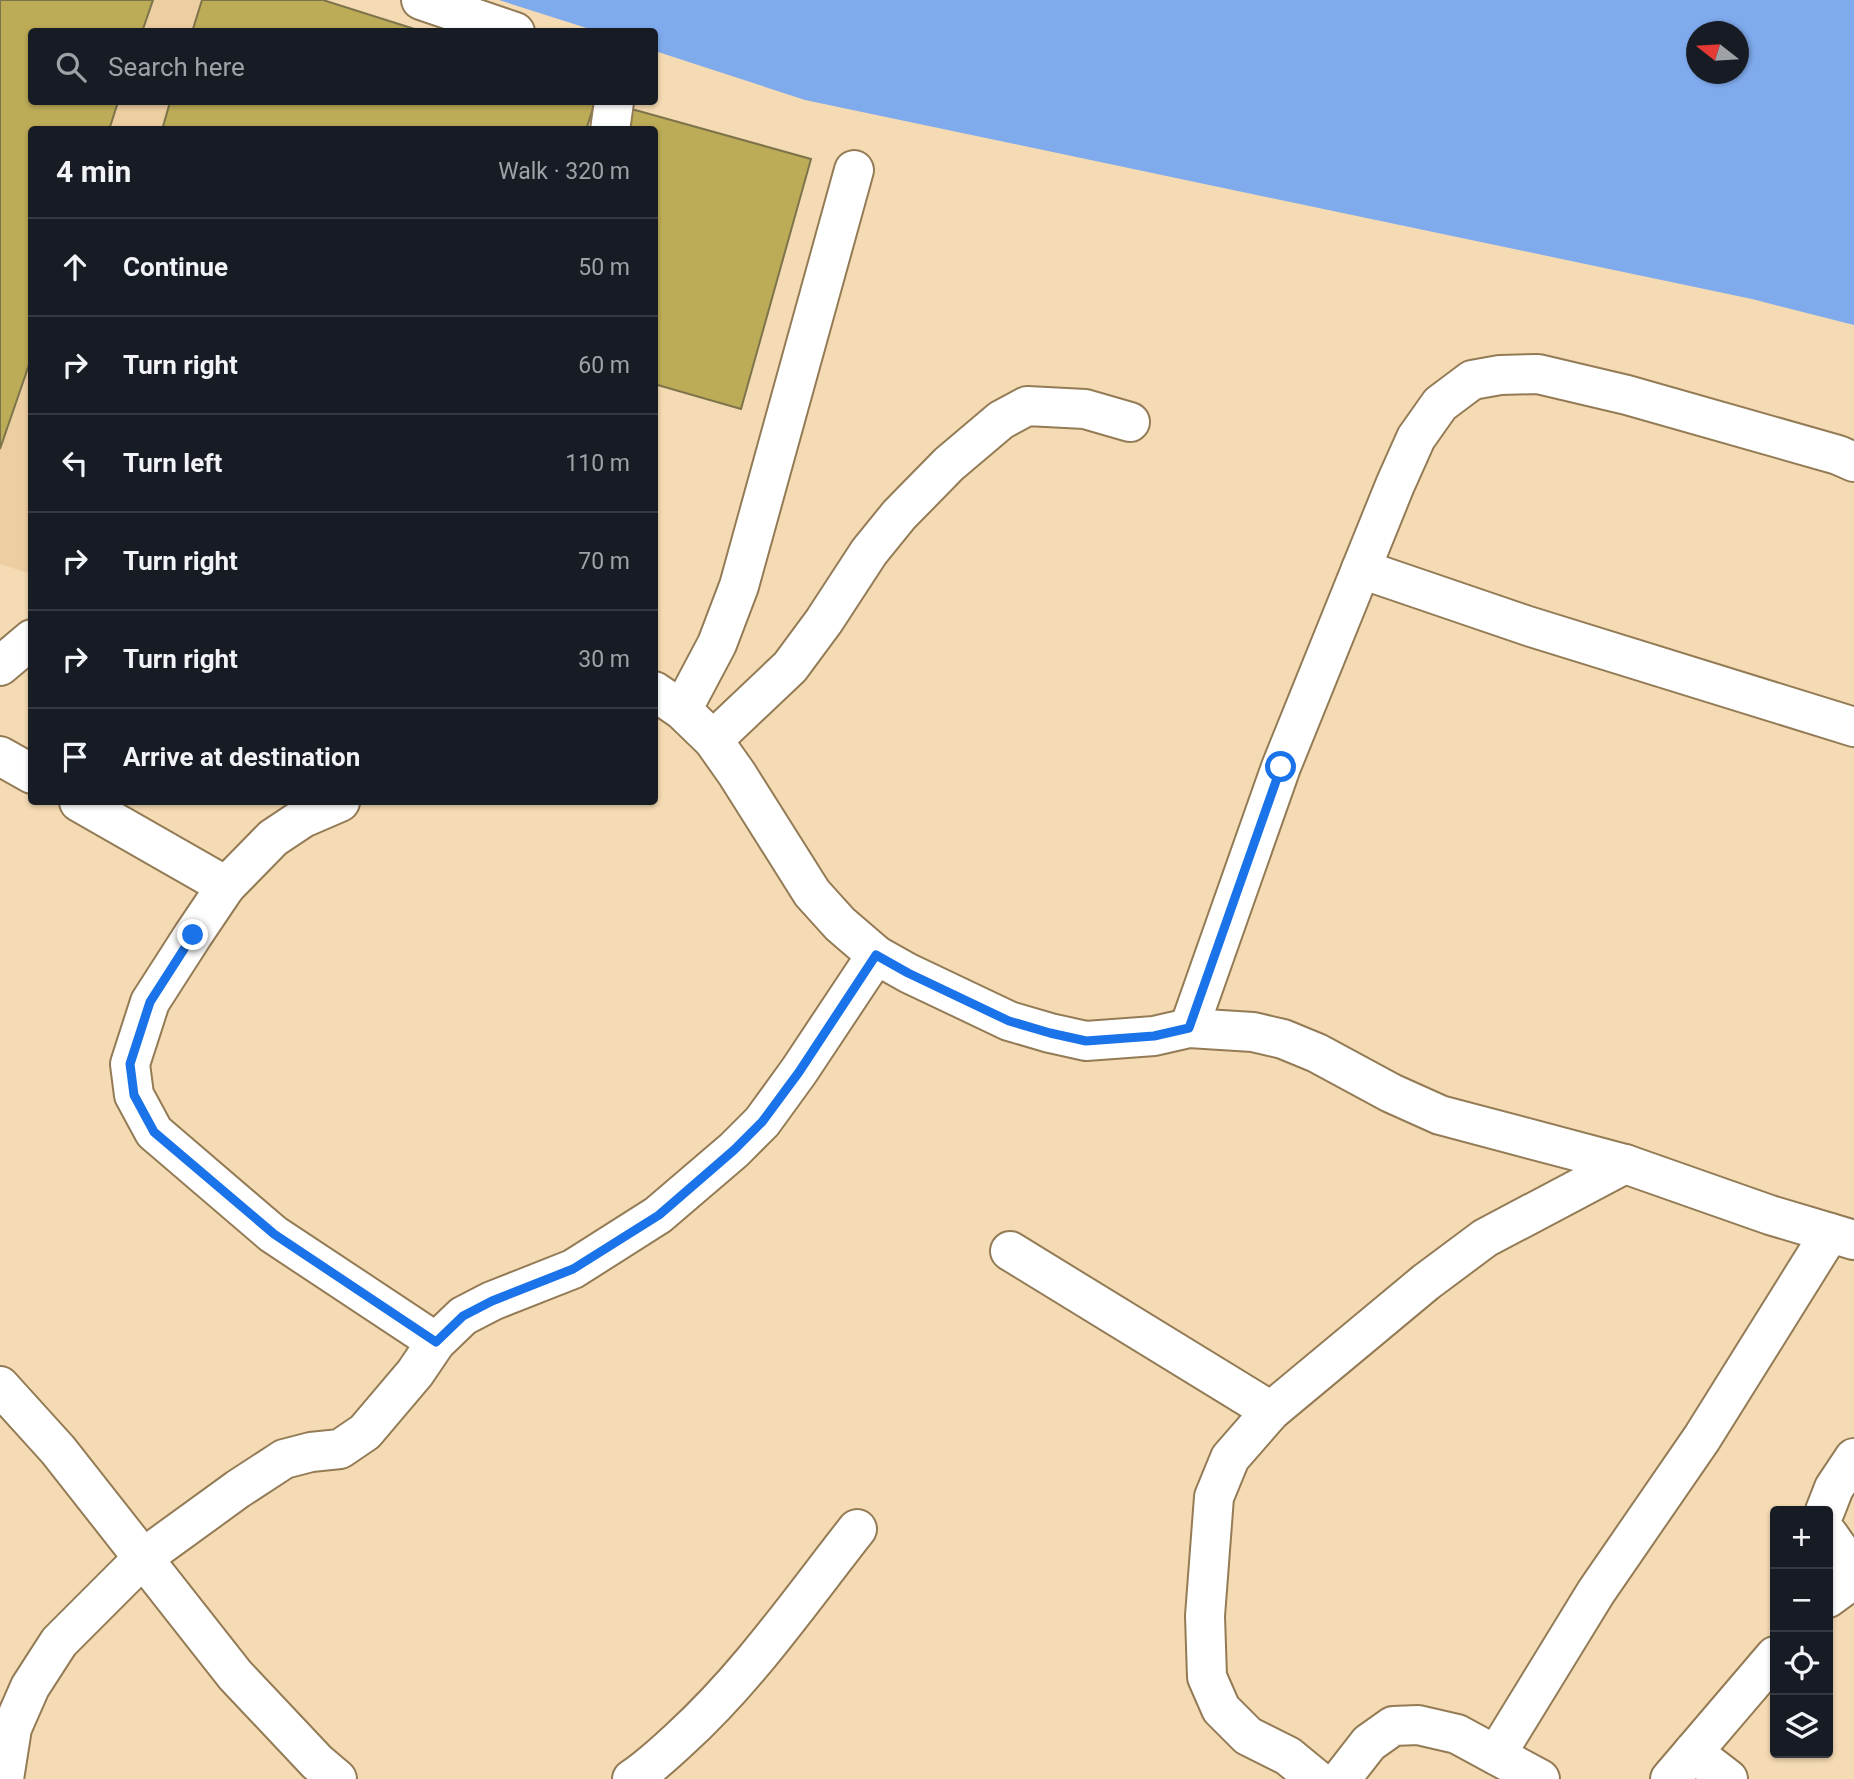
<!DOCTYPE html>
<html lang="en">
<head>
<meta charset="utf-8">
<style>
	:root { --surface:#171b24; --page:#20242c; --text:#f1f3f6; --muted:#9ea1a6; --line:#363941 }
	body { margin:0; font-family:Roboto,sans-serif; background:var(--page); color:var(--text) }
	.controls { position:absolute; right:21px; bottom:21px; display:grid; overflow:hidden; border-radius:7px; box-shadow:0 2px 5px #0004 }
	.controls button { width:63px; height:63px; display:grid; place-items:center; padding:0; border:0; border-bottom:2px solid var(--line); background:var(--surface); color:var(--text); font:35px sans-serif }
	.compass { position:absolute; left:1686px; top:21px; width:63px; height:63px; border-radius:50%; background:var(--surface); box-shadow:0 2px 5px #0004; rotate:287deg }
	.stop { position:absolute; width:21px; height:21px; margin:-16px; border:5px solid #1a73e8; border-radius:50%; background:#fff }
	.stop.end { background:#1a73e8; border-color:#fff; box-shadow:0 2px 7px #0008 }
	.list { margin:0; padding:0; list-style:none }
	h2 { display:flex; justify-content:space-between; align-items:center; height:91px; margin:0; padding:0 28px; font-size:30px }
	h2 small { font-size:23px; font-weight:400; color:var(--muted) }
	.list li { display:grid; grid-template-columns:46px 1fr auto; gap:21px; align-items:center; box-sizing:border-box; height:98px; padding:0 28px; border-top:2px solid var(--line) }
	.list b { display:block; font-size:26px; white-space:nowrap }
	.list em { font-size:23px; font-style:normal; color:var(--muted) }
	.icon { flex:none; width:38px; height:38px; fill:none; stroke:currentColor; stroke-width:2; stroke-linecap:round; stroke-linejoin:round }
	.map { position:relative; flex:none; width:1854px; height:1779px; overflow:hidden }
	.search { position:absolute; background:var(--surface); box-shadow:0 2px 5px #0004; left:28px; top:28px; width:630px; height:77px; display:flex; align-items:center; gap:18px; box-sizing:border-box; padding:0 24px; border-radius:7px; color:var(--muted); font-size:26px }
	.panel { position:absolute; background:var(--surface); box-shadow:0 2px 5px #0004; left:28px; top:126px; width:630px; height:679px; border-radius:7px }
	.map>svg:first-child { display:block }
</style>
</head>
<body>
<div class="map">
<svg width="1854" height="1779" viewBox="0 0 1854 1779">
	<rect width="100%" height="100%" fill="#f5dbb3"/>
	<path fill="#edcea1" d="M0,0h224l-10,31 -182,1v70h158l-9,27 -149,1 -1,444 -31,-10z"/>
	<path fill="#7fabed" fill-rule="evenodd" d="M499,0h1355v325l-102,-26 -947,-199 -150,-49 -1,-19 -58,-1zM1696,32h42v42h-42z"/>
	<g fill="#bcab57" stroke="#7d744b" stroke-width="2">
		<path d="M0,0h153l-11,32h-110v70h86l-9,28h-77v226l-32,93z"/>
		<path d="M202,0h121l101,32h-232z"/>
		<path d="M170,102h425l-9,28h-424z"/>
		<path d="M628,108l183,51 -70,250 -87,-25v-254h-33z"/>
	</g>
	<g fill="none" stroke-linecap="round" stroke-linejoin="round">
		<g stroke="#937b56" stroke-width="42">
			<g id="minor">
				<path d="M421,0l94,32"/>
				<path d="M610,130l4,-28"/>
				<path d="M1361,569l167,57 326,101"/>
				<path d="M0,666l32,-27"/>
				<path d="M654,691l28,19 31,30 24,34 75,119 28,31 36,31 32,18 101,48 41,12 36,8 68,-5 35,-8 64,4 30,7 34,14 74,40 49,22 185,49 145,51 84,25"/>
				<path d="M682,710l35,-66 22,-58 115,-416"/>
				<path d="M713,740l77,-73 34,-46 45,-69 30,-37 50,-51 52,-44 26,-14 58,3 45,13"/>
				<path d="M0,756l32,18"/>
				<path d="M79,802l147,84"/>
				<path d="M340,802l-37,16 -30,20 -47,48 -33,49 -43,67 -20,62 4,31 20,37 119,102 163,108"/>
				<path d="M1189,1028l92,-261 114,-282 21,-47 24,-34 32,-24 28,-5 38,-1 89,21 211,60 16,7"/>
				<path d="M1010,1251l261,160"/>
				<path d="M0,1386l58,64 177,225 82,87 20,17"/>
				<path d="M1825,1511l9,-23 20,-30"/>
				<path d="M1828,1534l12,17 14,14"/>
				<path d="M1828,1598l26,-19"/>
				<path d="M1693,1752l35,27"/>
				<path d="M1496,1755l100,-163 106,-154 128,-205"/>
				<path d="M4,1779l8,-51 18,-41 29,-45 84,-84 95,-69 46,-30 27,-7 29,-3 25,-17 50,-59 21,-31 27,-26 29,-15 81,-32 85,-54 76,-65 28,-28 37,-51 77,-116"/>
				<path d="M632,1779c18,-12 33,-26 49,-41 67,-61 120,-138 176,-209"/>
				<path d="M1316,1779l-28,-23 -40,-20 -27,-27 -14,-32 -2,-61 9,-119 16,-39 41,-47 155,-129 59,-44 140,-74"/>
				<path d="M1341,1779l28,-36 24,-17 25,-1 39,9 83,45"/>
				<path d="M1670,1779l105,-123"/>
			</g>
		</g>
		<use href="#minor" stroke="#fff" stroke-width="38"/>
	</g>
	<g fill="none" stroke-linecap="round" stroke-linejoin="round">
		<path stroke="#1a73e8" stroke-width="9" d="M193,935l-43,67 -20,62 4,31 20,37 120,102 162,108 27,-26 29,-15 81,-32 86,-54 75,-65 28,-28 37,-50 77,-117 32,18 101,48 41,12 36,8 68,-5 35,-8 92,-261"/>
	</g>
</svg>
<div class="controls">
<button>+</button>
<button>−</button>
<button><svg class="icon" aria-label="locate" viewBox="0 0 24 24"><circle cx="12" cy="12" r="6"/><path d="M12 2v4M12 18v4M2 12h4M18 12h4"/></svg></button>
<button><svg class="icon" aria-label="layers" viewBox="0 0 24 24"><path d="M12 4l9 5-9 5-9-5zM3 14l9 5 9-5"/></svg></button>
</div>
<svg class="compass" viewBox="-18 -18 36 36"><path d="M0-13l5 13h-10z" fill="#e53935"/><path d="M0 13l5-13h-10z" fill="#9ea1a6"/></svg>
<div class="stop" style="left:1281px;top:767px"></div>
<div class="stop end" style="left:193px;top:935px"></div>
<div class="search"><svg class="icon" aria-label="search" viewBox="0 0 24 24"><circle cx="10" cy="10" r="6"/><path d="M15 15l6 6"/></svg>Search here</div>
<section class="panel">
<h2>4 min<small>Walk · 320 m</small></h2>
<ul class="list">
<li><svg class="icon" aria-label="ahead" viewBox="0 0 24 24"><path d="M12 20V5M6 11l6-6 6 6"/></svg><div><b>Continue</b></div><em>50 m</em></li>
<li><svg class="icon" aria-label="right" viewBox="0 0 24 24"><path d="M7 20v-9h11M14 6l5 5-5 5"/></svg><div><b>Turn right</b></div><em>60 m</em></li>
<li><svg class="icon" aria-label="left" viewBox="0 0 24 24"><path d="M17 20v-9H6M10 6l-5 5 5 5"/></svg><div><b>Turn left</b></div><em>110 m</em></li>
<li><svg class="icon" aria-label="right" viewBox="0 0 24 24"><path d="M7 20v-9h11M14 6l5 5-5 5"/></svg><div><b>Turn right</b></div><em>70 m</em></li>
<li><svg class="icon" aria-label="right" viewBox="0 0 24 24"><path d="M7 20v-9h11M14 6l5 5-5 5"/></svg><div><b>Turn right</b></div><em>30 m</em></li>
<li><svg class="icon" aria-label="arrive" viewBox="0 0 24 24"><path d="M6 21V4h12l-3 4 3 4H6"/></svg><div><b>Arrive at destination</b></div></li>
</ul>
</section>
</div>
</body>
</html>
